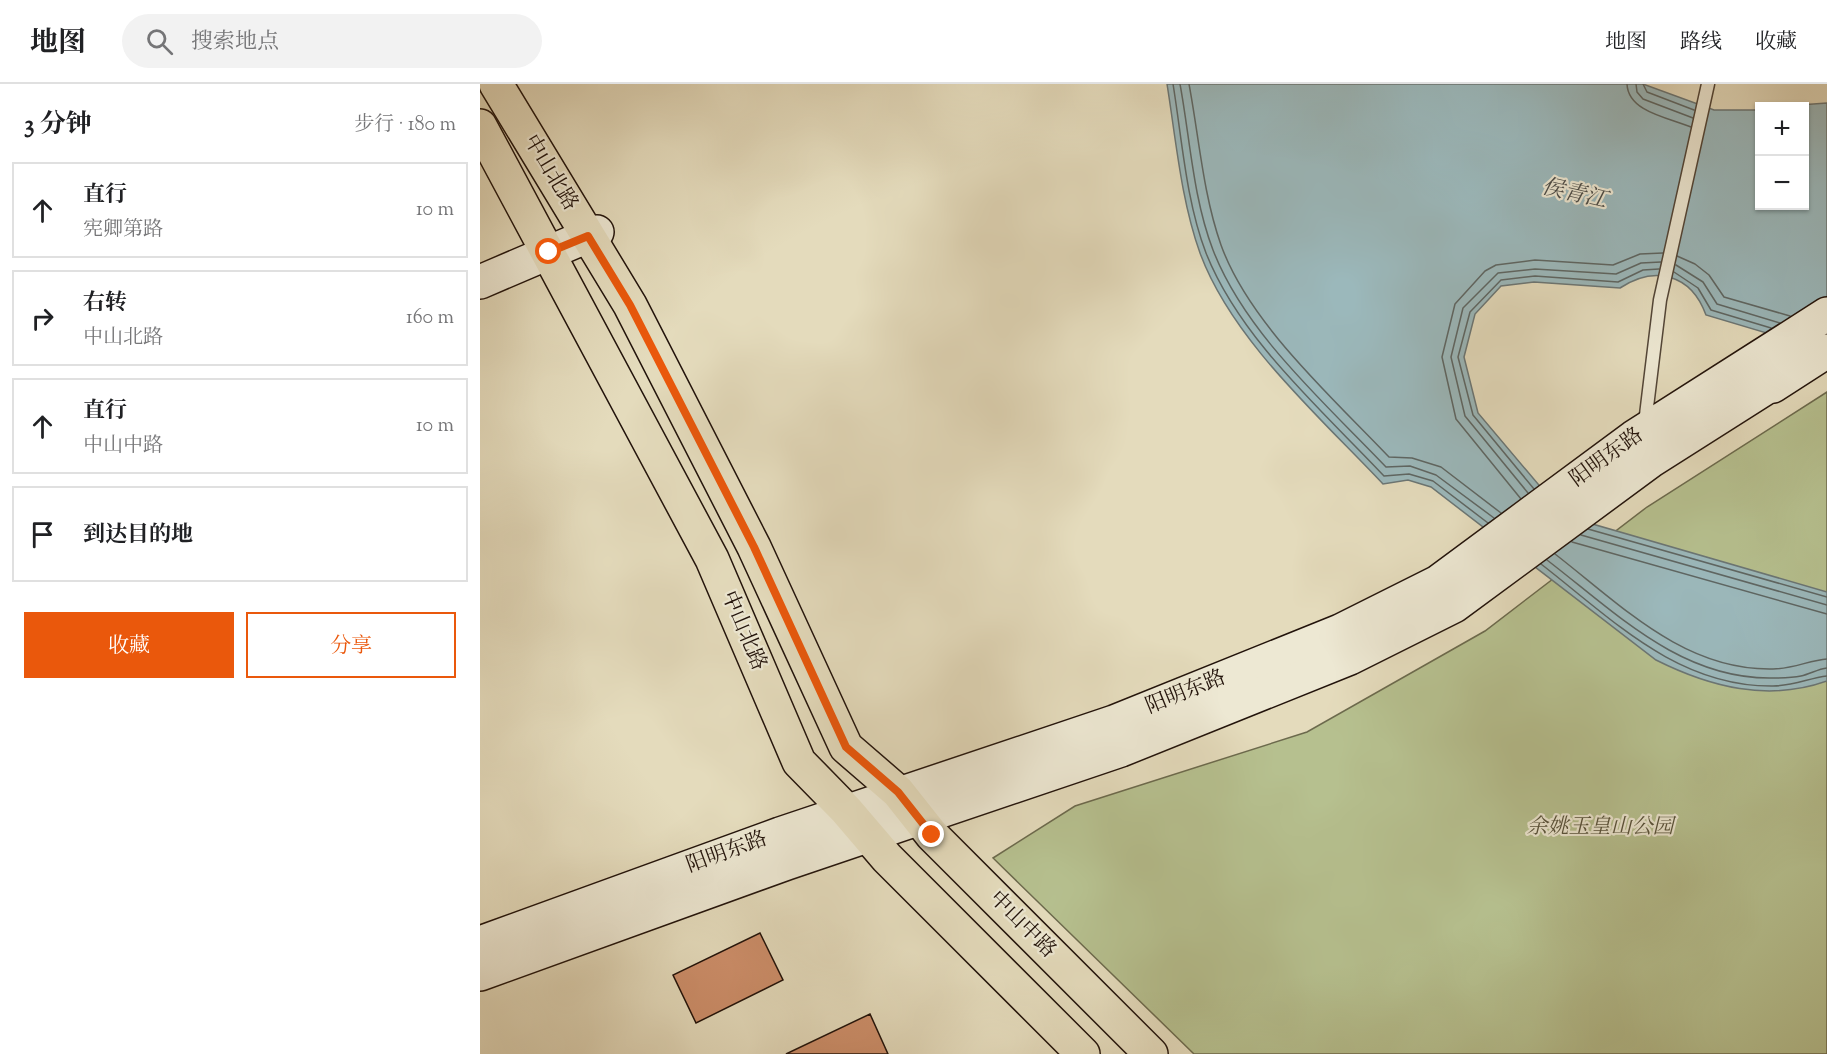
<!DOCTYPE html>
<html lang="zh">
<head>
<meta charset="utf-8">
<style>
	:root { --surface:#fff; --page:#f2f2f2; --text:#202124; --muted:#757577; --line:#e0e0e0; --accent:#ea580c }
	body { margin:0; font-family:"Sorts Mill Goudy","Noto Serif SC",serif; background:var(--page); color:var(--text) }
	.controls { position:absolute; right:18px; top:18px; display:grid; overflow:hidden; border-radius:0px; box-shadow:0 2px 4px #0004 }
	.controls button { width:54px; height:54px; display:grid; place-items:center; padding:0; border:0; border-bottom:2px solid var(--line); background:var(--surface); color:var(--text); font:30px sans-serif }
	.stop { position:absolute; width:18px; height:18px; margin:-14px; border:4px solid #ea580c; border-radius:50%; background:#fff }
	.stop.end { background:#ea580c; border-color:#fff; box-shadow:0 2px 6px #0008 }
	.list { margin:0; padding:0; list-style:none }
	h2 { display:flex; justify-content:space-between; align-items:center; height:78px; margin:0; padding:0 24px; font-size:26px }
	h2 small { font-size:20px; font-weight:400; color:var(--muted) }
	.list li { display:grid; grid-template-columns:39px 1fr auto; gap:18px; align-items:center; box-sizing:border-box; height:96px; margin:0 12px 12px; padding:0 12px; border:2px solid var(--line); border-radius:0px }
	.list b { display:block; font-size:22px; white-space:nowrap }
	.list p { margin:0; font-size:20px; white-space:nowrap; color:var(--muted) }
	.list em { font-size:20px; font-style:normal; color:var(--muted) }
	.actions { display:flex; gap:12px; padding:18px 24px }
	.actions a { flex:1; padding:14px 0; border:2px solid var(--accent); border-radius:0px; text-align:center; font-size:21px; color:var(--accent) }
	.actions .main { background:var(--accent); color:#fff }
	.icon { flex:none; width:33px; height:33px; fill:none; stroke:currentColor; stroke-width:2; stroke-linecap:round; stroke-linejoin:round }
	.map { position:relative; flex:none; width:1347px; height:970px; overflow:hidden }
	header { display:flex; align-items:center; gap:36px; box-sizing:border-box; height:84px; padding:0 30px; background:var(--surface); border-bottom:2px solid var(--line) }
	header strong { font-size:28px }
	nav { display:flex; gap:33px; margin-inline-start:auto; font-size:21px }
	.search { width:420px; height:54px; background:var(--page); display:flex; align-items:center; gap:15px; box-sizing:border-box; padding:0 21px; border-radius:33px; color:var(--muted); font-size:22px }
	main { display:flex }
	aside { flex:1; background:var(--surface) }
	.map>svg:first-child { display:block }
</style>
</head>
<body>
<header>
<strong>地图</strong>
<div class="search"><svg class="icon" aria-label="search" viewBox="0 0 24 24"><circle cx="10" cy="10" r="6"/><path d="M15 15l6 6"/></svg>搜索地点</div>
<nav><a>地图</a><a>路线</a><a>收藏</a></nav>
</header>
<main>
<aside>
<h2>3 分钟<small>步行 · 180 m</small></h2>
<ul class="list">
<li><svg class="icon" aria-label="ahead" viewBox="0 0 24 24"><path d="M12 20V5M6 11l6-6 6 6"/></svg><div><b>直行</b><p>宪卿第路</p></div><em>10 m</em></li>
<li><svg class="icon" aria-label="right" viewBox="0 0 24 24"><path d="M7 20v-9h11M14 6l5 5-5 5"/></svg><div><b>右转</b><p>中山北路</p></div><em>160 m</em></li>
<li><svg class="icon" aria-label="ahead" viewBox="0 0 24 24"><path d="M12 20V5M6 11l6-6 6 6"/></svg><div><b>直行</b><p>中山中路</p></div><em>10 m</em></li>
<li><svg class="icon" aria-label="arrive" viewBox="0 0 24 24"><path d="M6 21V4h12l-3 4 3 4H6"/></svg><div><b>到达目的地</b></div></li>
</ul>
<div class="actions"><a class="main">收藏</a><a>分享</a></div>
</aside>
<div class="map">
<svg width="1347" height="970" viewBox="0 0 1347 970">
	<rect width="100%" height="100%" fill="#e4dbbc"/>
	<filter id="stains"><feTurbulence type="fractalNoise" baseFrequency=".00333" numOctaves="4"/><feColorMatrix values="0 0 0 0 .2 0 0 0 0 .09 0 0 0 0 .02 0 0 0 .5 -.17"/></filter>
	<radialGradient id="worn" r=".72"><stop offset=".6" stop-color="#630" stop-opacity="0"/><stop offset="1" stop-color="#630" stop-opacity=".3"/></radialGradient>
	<path fill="#b6c08f" stroke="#6c6a4d" stroke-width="1.5" d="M1347,308v662h-633l-201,-196 82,-52 232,-74 178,-101 162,-124z"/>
	<path fill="#9bb8bb" stroke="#6b7675" stroke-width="1.5" d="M687,0h476l71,26h45l1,96h44v-100h-18l41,-3v248l-121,-36c-15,-41 -51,-50 -86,-27l-86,-6 -33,4 -26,28 -11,43 14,56 87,103 262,76v89c-59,21 -117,6 -171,-21l-225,-173 -23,-7 -25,4c-63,-67 -151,-144 -183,-231 -19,-53 -24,-113 -33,-169z"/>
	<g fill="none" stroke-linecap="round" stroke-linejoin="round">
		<g stroke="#5e6663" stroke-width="1.5">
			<path d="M693,0c9,55 13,117 33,169 34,86 115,156 178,223l25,-2 24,7 55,42"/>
			<path d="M700,0c10,54 13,114 33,166 32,83 112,153 173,217l24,-1 26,9 58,43"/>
			<path d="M709,0c10,53 14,110 32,161 28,78 111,152 168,212l23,1 29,9 60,46"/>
			<path d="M1147,0c1,28 42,34 64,43"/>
			<path d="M1156,0l1,8 6,7 50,19"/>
			<path d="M1163,0l4,8 47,18"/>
			<path d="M1197,172l18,8 14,11 15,22 66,19"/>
			<path d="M1196,181l27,17 14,22 63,19"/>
			<path d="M1194,188l24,16 13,22 60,18"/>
			<path d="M1054,405l-61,-74 -15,-58 12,-45 31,-32 34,-4 83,6 25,-12 16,-1"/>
			<path d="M1048,409l-63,-77 -14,-59 12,-49 35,-35 37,-4 81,5 25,-11 20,-1"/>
			<path d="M1041,415l-65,-80 -14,-62 13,-53 30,-33 11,-6 39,-5 78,5 27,-11 23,-1"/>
			<path d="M1108,445l239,68"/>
			<path d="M1101,451l246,70"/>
			<path d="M1092,458l255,72"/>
			<path d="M1075,470c66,51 129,117 218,115 20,0 37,-9 54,-10"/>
			<path d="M1067,476c68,52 134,120 226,118 9,0 19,0 28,-2 9,-2 17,-7 26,-8"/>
			<path d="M1061,480c71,55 136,123 232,122 21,0 36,-8 54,-10"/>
		</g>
	</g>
	<g fill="#cd8f6b" stroke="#22130b" stroke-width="1.5">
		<path d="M280,849l23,47 -87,43 -23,-48z"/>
		<path d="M390,930l18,40h-102z"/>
	</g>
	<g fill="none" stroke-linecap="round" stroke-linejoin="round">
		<g stroke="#524537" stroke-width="15">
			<path id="lane" d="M1166,331l14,-115 48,-216"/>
		</g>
		<g stroke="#22130b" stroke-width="36">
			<g id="secondary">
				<path d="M0,198l117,-50"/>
				<path d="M1293,302l54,-35"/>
				<path d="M0,859l300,-109 334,-112 226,-91 98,-49 196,-145 193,-123"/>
				<path d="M0,890l307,-111 334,-113 229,-92 104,-52 198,-146 115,-73"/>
			</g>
		</g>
		<g stroke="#22130b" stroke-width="36">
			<g id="primary">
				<path d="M16,0l134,221 124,242 92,200 52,45 34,43 219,219"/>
				<path d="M0,42l232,433 87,203 47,48 41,48 196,196"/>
			</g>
		</g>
		<use href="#lane" stroke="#ede8d3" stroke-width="12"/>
		<use href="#secondary" stroke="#ede8d3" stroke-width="33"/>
		<use href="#primary" stroke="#e4dbbc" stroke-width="33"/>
	</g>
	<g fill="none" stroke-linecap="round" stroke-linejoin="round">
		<path stroke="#ea580c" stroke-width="8" d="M69,168l39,-16 42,69 124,242 92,200 52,45 34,43"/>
	</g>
	<g text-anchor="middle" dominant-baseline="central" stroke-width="4.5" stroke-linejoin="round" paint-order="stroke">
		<g font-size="21" fill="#22130b" stroke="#ede8d3">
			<text transform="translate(70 89) rotate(59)">中山北路</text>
			<text transform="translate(1127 374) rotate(-36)">阳明东路</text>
			<text transform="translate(263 547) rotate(67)">中山北路</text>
			<text transform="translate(706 609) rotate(-22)">阳明东路</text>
			<text transform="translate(247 769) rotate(-20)">阳明东路</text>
			<text transform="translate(542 841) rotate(45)">中山中路</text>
		</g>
		<g font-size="21" font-style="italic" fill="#565039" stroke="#ede8d3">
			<text x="1120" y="744">余姚玉皇山公园</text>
		</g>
		<g font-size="22" font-style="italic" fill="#4c4d49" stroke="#ede8d3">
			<text transform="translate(1094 111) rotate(13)">侯青江</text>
		</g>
	</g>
	<rect width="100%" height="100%" filter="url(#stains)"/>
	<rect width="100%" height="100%" fill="url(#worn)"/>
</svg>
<div class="controls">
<button>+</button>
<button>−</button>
</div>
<div class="stop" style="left:69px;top:168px"></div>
<div class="stop end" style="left:452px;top:751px"></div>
</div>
</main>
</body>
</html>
